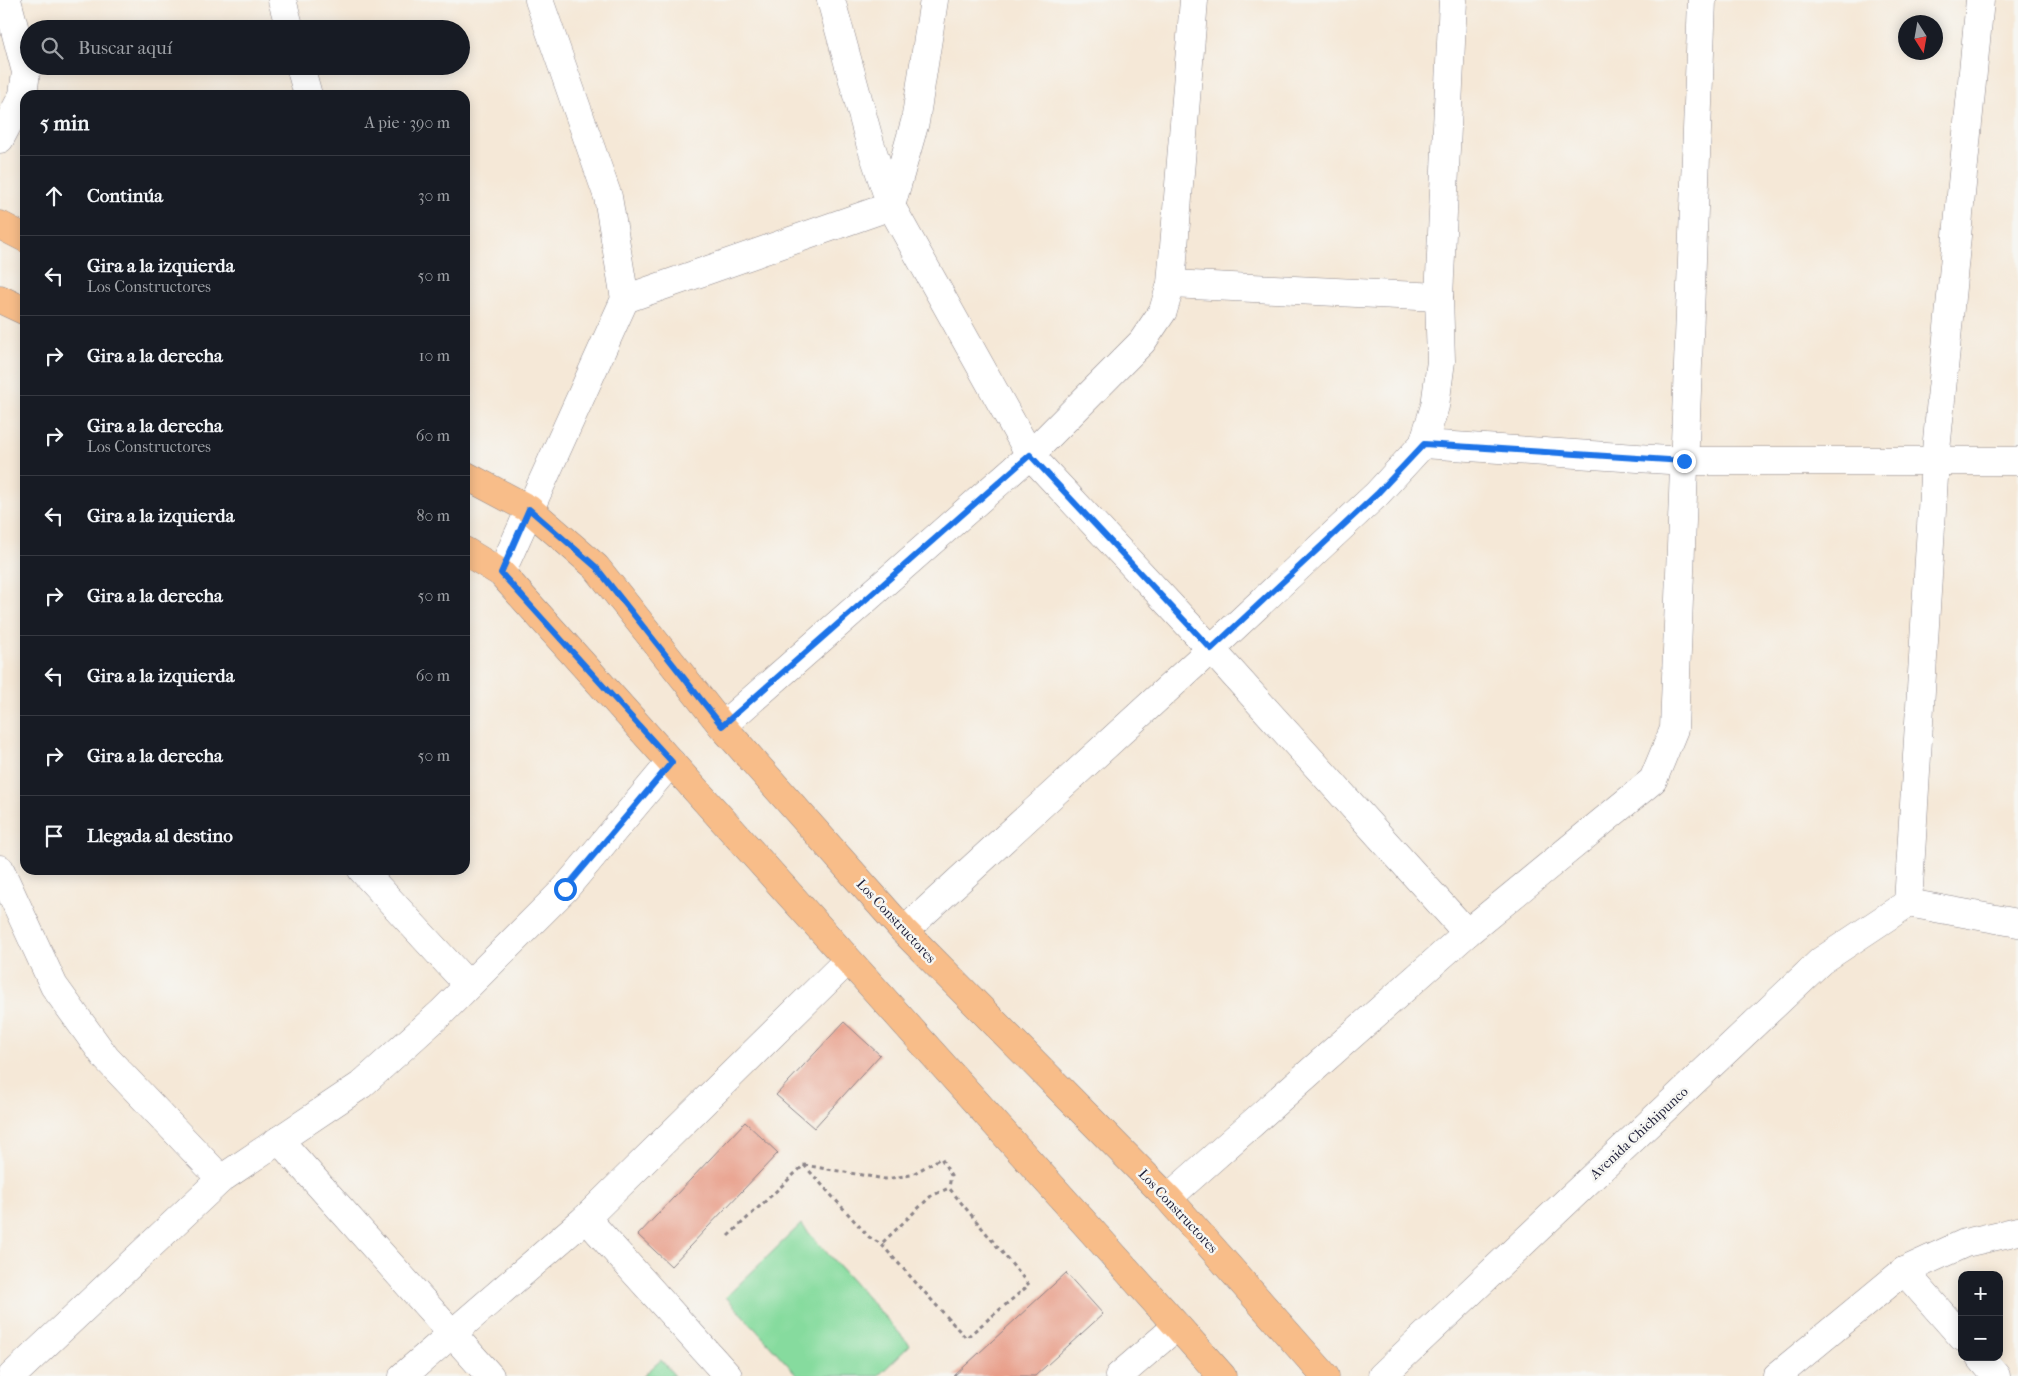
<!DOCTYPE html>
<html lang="es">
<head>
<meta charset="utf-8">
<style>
	:root { --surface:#171b24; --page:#20242c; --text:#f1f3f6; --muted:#9ea1a6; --line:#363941 }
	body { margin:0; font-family:"IM FELL French Canon",serif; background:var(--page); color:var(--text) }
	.controls { position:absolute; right:15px; bottom:15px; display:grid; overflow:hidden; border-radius:10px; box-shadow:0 2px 12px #0003 }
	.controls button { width:45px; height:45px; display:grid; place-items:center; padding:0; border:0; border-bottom:1px solid var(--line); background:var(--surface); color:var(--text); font:25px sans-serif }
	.compass { position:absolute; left:1898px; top:15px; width:45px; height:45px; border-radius:50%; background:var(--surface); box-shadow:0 2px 12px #0003; rotate:169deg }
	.stop { position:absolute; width:15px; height:15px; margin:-11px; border:4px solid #1a73e8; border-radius:50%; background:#fff }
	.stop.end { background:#1a73e8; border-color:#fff; box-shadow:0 1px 5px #0008 }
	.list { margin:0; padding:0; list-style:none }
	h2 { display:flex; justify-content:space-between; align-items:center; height:65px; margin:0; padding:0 20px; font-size:21px }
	h2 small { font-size:16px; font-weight:400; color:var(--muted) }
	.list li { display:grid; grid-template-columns:32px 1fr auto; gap:15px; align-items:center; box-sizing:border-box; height:80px; padding:0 20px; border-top:1px solid var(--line) }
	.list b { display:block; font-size:19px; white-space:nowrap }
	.list p { margin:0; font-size:16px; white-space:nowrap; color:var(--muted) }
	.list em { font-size:16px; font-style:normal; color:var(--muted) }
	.icon { flex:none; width:28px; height:28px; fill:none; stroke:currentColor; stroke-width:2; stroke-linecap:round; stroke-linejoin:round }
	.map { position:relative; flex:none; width:2018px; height:1376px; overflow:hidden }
	.search { position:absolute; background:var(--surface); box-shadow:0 2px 12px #0003; left:20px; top:20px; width:450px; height:55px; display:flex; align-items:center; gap:12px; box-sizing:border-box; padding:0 18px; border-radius:28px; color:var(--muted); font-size:19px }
	.panel { position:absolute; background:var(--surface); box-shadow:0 2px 12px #0003; left:20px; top:90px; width:450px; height:785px; border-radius:15px }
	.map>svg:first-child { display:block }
</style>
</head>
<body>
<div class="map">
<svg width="2018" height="1376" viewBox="0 0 2018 1376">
	<rect width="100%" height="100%" fill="#f6f6f2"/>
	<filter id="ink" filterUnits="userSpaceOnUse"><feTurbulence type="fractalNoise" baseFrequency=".02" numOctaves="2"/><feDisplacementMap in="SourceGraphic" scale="10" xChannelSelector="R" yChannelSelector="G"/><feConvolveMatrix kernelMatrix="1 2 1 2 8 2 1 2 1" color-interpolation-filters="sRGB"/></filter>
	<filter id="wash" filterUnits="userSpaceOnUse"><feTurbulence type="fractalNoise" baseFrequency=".0096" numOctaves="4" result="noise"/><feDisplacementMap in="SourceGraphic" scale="20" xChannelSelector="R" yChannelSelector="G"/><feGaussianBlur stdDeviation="1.12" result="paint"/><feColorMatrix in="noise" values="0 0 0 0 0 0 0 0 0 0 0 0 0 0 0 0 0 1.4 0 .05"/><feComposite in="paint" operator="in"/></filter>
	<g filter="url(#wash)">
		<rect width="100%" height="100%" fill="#f5e8d7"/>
		<g fill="#86db9e" stroke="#547e6c">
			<path d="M801,1224l109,121 -32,31h-80l-72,-79z"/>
			<path d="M661,1360l14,16h-32z"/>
		</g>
		<g id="blocks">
			<g fill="#e89e89">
				<path d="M844,1022l36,33 -66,73 -38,-33z"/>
				<path d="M745,1122l33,31 -107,113 -33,-31z"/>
				<path d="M1066,1273l37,41 -68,62h-81z"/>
			</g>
		</g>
	</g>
	<g filter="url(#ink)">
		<use href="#blocks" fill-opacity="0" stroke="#8c8589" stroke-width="1"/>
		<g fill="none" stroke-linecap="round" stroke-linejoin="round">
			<g stroke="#8c8589" stroke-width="29">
				<g id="minor">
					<path d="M282,0l8,29"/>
					<path d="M831,0l39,143 21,63 139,249 181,194 256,284"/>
					<path d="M300,66l8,29"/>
					<path d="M0,139l23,-44 3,-23 -19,-72"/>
					<path d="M891,206l24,-84 19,-122"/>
					<path d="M1171,284l268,13"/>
					<path d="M625,299l266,-93"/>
					<path d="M1423,444l261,17h334"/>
					<path d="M501,573l124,-274 -17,-102 -69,-197"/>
					<path d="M722,726l308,-271 112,-113 21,-31 8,-27 23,-284"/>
					<path d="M0,869l54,117 52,72 115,121"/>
					<path d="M362,870l106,115"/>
					<path d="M1908,903l27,-442 45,-461"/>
					<path d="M1908,903l110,20"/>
					<path d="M904,931l307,-282 166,-155 46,-50 12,-38 6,-45 -2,-64 14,-297"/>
					<path d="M279,1140l211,236"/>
					<path d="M1168,1198l299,-265 186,-153 21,-51 28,-729"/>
					<path d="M586,1218l142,158"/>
					<path d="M1904,1271l58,66"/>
					<path d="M1980,1357l16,19"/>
					<path d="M12,1376l209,-197 140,-94 81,-73 123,-123 106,-127"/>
					<path d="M403,1376l183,-158 261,-257"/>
					<path d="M1119,1376l58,-50"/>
					<path d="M1382,1376l439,-415 87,-58"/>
					<path d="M1777,1376l127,-105 61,-28 53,-12"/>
				</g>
			</g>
			<g stroke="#8c8589" stroke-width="29">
				<g id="major">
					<path d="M0,225l25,13"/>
					<path d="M0,299l25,12"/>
					<path d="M465,475l64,34 67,58 126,159 182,205 264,267 157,178"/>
					<path d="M465,551l36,22 721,803"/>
				</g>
			</g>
			<g stroke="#8c8589" stroke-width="3" stroke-dasharray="4 4" stroke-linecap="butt">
				<path d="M804,1165l65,72 12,7 85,94 63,-53 -80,-97 -18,8 -50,48"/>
				<path d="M728,1236l76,-71 81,14 26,-4 30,-17 10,17 -2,13"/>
			</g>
			<use href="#minor" stroke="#fff" stroke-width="28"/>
			<use href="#major" stroke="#f8bd89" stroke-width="28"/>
		</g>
	</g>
	<g fill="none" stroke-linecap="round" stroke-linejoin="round" filter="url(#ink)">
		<path stroke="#1a73e8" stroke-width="6" d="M565,889l107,-127 -171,-189 28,-64 67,58 126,159 308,-271 181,194 166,-155 47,-50 260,17"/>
	</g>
	<g text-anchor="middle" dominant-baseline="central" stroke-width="5" stroke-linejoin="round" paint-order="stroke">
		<g font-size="14" fill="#22223b" stroke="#f6f6f2">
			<text transform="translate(896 921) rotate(47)">Los Constructores</text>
			<text transform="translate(1639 1133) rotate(-43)">Avenida Chichipunco</text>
			<text transform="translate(1178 1211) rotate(47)">Los Constructores</text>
		</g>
	</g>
</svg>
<div class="controls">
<button>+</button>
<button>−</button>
</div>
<svg class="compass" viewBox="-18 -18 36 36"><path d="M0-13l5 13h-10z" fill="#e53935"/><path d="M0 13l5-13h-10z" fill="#9ea1a6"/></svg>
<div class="stop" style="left:565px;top:889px"></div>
<div class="stop end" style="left:1684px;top:461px"></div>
<div class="search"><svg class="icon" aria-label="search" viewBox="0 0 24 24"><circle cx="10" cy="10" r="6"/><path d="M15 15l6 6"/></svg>Buscar aquí</div>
<section class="panel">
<h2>5 min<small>A pie · 390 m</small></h2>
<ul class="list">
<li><svg class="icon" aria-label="ahead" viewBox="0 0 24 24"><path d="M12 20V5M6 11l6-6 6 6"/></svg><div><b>Continúa</b></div><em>30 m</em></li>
<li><svg class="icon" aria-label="left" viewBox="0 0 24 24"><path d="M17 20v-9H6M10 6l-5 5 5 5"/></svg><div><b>Gira a la izquierda</b><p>Los Constructores</p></div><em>50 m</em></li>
<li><svg class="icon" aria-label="right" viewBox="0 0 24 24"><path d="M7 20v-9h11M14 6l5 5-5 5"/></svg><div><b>Gira a la derecha</b></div><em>10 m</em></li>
<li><svg class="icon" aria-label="right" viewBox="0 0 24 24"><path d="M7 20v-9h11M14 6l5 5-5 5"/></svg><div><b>Gira a la derecha</b><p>Los Constructores</p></div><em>60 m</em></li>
<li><svg class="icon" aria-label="left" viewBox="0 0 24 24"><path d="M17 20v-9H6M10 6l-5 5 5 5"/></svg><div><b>Gira a la izquierda</b></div><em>80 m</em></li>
<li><svg class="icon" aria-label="right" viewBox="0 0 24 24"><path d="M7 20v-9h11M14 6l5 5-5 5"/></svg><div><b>Gira a la derecha</b></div><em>50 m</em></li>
<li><svg class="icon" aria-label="left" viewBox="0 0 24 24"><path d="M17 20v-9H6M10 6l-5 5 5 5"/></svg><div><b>Gira a la izquierda</b></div><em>60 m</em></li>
<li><svg class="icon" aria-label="right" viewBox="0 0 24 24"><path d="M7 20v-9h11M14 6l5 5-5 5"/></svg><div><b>Gira a la derecha</b></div><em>50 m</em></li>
<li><svg class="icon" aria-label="arrive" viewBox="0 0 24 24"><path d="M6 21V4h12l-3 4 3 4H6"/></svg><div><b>Llegada al destino</b></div></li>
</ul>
</section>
</div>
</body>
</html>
